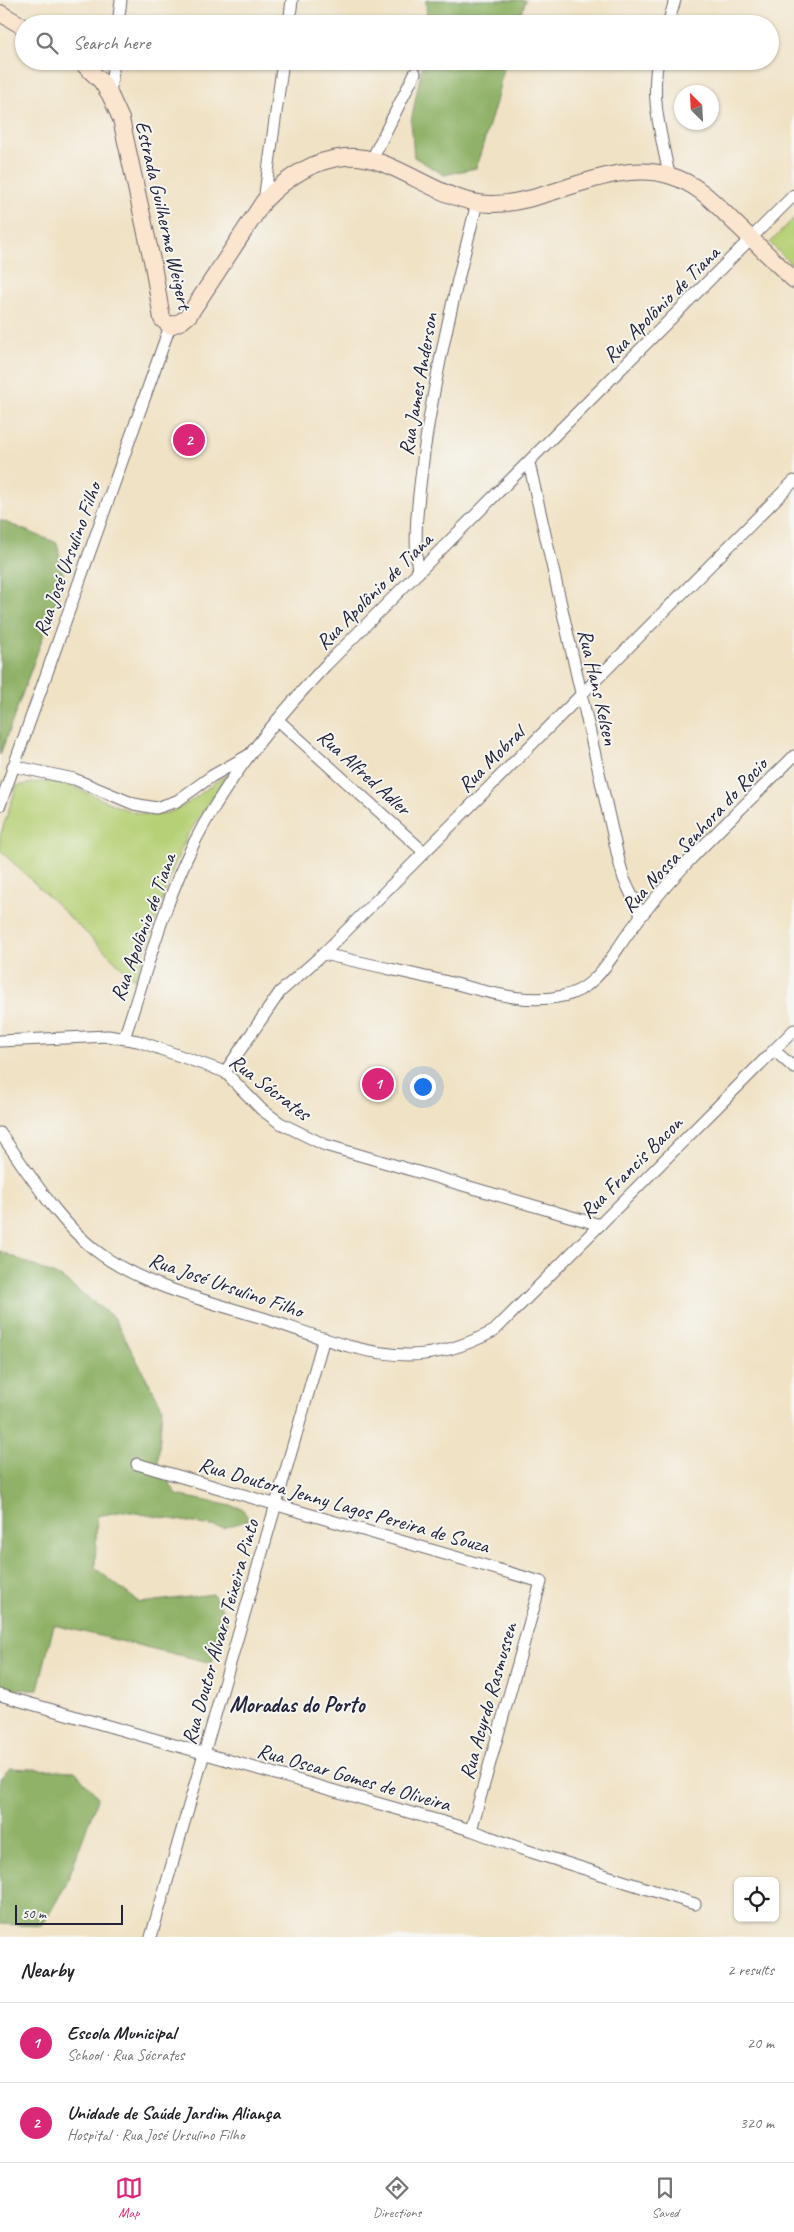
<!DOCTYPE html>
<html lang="en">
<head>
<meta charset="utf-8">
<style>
	:root { --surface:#fff; --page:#f6f6f6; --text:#202124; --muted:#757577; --line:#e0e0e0; --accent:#db2777 }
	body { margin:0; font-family:Caveat,sans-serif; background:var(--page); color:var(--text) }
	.controls { position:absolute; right:15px; bottom:15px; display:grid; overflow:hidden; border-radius:8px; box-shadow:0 1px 4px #0004 }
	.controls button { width:45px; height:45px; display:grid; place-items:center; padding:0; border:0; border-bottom:1px solid var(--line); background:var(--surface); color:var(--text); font:25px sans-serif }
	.compass { position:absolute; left:674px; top:85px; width:45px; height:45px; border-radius:50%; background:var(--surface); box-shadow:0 1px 4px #0004; rotate:336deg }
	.scale { position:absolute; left:15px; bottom:12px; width:108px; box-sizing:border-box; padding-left:5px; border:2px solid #22223b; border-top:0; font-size:14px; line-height:18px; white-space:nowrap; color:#22223b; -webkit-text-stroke:4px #f6f6f2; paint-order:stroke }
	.you { position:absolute; left:422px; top:1086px; width:18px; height:18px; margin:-12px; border:4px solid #fff; border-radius:50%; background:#1a73e8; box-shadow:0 0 0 8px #1a73e833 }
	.badge { display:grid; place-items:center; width:32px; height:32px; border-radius:50%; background:var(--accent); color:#fff; font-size:16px; font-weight:700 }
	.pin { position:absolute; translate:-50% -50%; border:2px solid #fff; box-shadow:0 1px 5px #0006 }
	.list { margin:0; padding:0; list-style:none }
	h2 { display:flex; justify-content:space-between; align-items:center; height:65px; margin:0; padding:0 20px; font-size:21px }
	h2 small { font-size:16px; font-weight:400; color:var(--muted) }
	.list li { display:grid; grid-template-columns:32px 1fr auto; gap:15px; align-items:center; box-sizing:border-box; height:80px; padding:0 20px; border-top:1px solid var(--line) }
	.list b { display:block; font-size:19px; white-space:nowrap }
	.list p { margin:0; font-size:16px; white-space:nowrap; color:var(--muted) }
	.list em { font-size:16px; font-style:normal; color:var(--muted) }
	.icon { flex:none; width:28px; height:28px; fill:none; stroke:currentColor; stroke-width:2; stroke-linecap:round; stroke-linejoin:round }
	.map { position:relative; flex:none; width:794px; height:1937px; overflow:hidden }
	.search { position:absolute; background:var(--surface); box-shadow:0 1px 4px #0004; left:15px; right:15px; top:15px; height:55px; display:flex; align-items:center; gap:12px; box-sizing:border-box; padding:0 18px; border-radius:28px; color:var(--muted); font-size:19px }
	.sheet { height:225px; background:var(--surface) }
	nav { display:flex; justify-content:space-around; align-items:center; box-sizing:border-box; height:70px; border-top:1px solid var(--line); background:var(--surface); font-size:14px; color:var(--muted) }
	nav a { display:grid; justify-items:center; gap:2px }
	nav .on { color:var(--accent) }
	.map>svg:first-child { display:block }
</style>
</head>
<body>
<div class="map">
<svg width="794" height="1937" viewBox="0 0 794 1937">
	<rect width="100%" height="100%" fill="#f6f6f2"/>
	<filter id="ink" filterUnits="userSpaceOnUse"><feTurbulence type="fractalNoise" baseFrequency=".02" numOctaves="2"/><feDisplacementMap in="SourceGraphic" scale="10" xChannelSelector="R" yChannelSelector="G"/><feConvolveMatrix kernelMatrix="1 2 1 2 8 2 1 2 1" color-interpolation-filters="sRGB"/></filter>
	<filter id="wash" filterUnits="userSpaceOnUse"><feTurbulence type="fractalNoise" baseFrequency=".0096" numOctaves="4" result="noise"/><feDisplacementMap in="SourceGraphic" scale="20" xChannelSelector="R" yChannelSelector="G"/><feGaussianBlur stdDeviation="1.12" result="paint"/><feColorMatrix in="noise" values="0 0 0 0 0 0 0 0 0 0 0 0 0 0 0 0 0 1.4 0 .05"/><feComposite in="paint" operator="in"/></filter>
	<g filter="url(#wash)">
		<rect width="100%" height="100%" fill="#f0e2c5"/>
		<g fill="#b6d076" stroke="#6c7958">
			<path d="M794,218v49l-24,-24z"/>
			<path d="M228,774l-41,62 -13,30 -39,114 -135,-130v-14l17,-50c11,-2 23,-5 34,-4 38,4 81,42 116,31 24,-7 40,-27 61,-39z"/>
		</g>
		<g fill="#90b267" stroke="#596a51">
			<path d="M426,0h100l-9,24h-90z"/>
			<path d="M423,61h82l-9,41 -20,66 -32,7 -30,-18 -3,-35z"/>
			<path d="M0,520l57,23 7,36 -64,176z"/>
			<path d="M0,1251l62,27 52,40 48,89 -4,57 19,31 65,13 7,12 -26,8 -99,-17 -27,5 -2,52 45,35 73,-9 15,24 -16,45 -158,-38 -16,64 -38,1z"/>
			<path d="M10,1768l65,3 23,26 -32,88 -24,41 -42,-2v-146z"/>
		</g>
	</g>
	<g filter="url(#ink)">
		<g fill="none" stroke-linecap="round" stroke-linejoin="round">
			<g stroke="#6a656b" stroke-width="13">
				<g id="street">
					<path d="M118,24l3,-24"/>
					<path d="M289,24l3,-24"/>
					<path d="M668,24l7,-24"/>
					<path d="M658,61c-8,38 4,77 11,114"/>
					<path d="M110,95l4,-34"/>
					<path d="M372,159l43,-86"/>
					<path d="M264,201l19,-140"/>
					<path d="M529,463l90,398 5,18 17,36"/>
					<path d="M418,573c-5,-42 1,-78 6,-121 12,-84 32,-166 53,-249"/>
					<path d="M278,720l146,132"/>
					<path d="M13,766l61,13 60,25 22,4 21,-7 35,-25 37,-21"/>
					<path d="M0,805l170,-479"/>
					<path d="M323,954c42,9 84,19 125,28 38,9 77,23 115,14 32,-6 47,-37 64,-61 47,-66 110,-121 167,-179"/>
					<path d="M124,1038c22,-64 39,-133 69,-193 33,-66 83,-127 133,-180l468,-470"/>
					<path d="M0,1041l108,-5 30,5 87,31 36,37 19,14 45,22 275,80"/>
					<path d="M774,1050l20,18"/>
					<path d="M225,1072l55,-80 43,-38 471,-473"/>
					<path d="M0,1133c29,40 56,86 95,117 47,37 118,52 174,70 45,15 92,35 139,35 31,0 59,-10 86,-24l300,-301"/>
					<path d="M137,1464l404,118 -70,248"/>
					<path d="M0,1695l471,135 51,19 173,55"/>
					<path d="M151,1937l173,-599"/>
				</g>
			</g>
			<g stroke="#6a656b" stroke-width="18">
				<g id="secondary">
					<path d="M0,13l24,14"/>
					<path d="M80,61l21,20 9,14 11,24 32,146 9,54 8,7 12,-5 7,-6 75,-114c22,-23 49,-41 81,-44 48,-4 92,46 146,47 56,1 121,-47 180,-28 28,8 46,30 66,49 19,18 38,37 57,55"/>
				</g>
			</g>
			<use href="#street" stroke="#fff" stroke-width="11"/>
			<use href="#secondary" stroke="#fbe5cf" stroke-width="16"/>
		</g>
	</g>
	<g text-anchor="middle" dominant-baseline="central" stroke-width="4" stroke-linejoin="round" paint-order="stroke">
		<g font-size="21" fill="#22223b" stroke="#f6f6f2">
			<text transform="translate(164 215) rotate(77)">Estrada Guilherme Weigert</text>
			<text transform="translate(661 304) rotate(-45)">Rua Apolônio de Tiana</text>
			<text transform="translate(418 384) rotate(-80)">Rua James Anderson</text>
			<text transform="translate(67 559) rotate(-70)">Rua José Ursulino Filho</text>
			<text transform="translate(374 591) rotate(-45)">Rua Apolônio de Tiana</text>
			<text transform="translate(598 687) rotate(77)">Rua Hans Kelsen</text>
			<text transform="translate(491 759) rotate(-45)">Rua Mobral</text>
			<text transform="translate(364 772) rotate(42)">Rua Alfred Adler</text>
			<text transform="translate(694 835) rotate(-47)">Rua Nossa Senhora do Rocio</text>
			<text transform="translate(143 927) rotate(-70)">Rua Apolônio de Tiana</text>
			<text transform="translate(270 1087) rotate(37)">Rua Sócrates</text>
			<text transform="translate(631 1167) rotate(-45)">Rua Francis Bacon</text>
			<text transform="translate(226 1285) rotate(19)">Rua José Ursulino Filho</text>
			<text transform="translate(344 1505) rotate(16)">Rua Doutora Jenny Lagos Pereira de Souza</text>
			<text transform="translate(220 1632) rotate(-74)">Rua Doutor Álvaro Teixeira Pinto</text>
			<text transform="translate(488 1701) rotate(-74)">Rua Acyrdo Rasmussen</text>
			<text transform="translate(354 1777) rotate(16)">Rua Oscar Gomes de Oliveira</text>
		</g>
		<g font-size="22" font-weight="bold" fill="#22223b" stroke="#f6f6f2">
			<text x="297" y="1705">Moradas do Porto</text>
		</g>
	</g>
</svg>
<div class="controls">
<button><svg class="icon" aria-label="locate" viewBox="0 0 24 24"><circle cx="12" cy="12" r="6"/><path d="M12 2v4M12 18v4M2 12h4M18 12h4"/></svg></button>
</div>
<svg class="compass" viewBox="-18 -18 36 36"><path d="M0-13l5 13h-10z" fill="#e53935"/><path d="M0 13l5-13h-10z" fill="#757577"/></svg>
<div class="scale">50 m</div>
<div class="you"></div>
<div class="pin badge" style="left:378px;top:1084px">1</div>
<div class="pin badge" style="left:189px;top:440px">2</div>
<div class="search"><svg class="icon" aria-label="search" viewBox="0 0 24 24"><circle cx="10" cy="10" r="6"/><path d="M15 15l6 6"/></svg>Search here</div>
</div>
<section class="sheet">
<h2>Nearby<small>2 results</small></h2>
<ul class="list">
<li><span class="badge">1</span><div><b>Escola Municipal</b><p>School · Rua Sócrates</p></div><em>20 m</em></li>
<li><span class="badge">2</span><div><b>Unidade de Saúde Jardim Aliança</b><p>Hospital · Rua José Ursulino Filho</p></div><em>320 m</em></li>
</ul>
</section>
<nav>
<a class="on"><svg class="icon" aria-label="map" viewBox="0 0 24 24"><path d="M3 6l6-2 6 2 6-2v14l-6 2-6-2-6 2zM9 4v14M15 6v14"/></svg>Map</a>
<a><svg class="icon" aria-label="directions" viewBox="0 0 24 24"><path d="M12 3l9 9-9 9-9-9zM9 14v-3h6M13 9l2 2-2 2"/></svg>Directions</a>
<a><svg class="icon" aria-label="saved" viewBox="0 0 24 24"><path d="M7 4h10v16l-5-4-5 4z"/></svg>Saved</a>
</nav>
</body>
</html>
